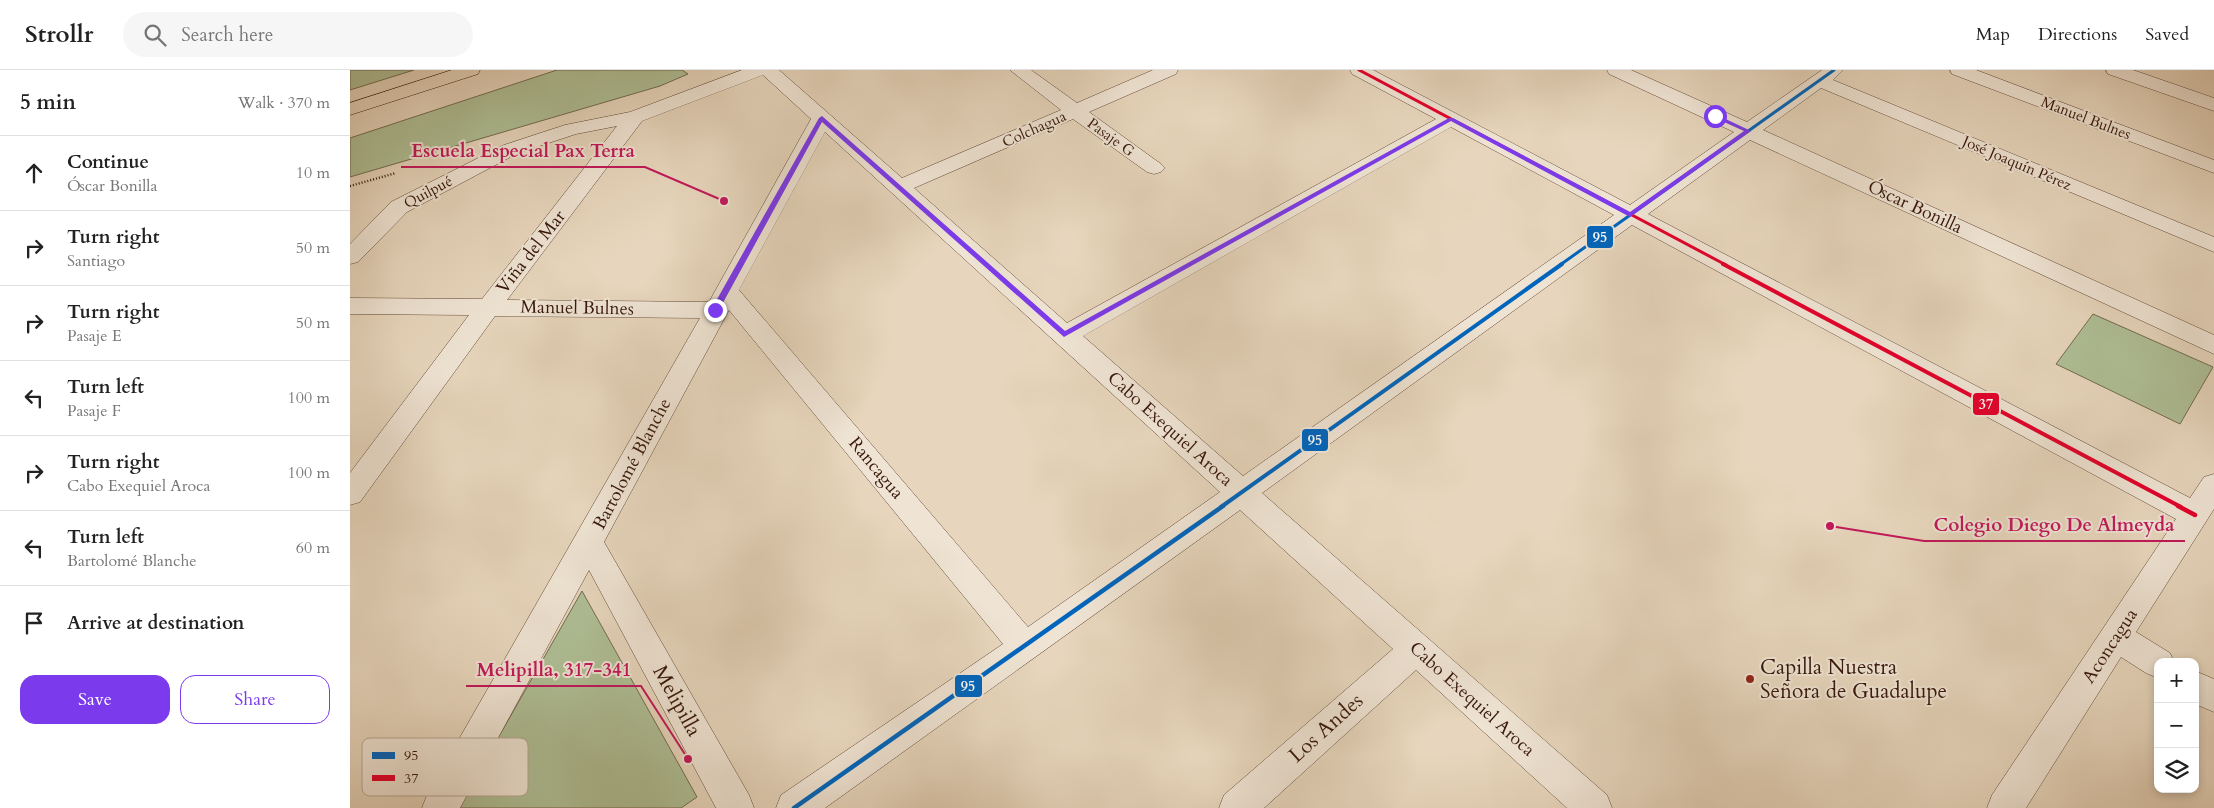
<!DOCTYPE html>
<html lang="en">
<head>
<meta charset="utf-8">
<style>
	:root { --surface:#fff; --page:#f6f6f6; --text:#222; --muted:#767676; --line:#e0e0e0; --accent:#7c3aed }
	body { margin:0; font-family:Cardo,serif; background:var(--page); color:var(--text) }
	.controls { position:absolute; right:15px; bottom:15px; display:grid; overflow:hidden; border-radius:10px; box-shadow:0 2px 8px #0003 }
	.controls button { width:45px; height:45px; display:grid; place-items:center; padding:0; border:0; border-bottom:1px solid var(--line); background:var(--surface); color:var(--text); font:25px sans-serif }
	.stop { position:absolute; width:15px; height:15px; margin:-11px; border:4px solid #7c3aed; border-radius:50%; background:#fff }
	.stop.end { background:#7c3aed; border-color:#fff; box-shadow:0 1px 5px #0008 }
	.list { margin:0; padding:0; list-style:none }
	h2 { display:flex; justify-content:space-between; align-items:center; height:65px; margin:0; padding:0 20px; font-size:21px }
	h2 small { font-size:16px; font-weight:400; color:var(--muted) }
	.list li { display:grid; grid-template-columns:32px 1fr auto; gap:15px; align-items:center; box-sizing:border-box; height:75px; padding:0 20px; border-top:1px solid var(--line) }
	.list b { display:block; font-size:19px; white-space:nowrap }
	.list p { margin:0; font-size:16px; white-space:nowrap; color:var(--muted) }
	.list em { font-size:16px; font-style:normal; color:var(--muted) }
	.actions { display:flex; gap:10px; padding:15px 20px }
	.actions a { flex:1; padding:11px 0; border:1px solid var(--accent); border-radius:15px; text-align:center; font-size:18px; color:var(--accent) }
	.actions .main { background:var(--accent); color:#fff }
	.icon { flex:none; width:28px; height:28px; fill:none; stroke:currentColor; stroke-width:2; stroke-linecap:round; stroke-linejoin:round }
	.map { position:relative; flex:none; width:1864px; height:738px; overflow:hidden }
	header { display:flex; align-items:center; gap:30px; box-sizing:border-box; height:70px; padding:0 25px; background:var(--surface); border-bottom:1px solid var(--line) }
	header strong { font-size:24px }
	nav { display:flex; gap:28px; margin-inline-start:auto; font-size:18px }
	.search { width:350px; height:45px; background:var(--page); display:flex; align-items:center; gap:12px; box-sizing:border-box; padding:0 18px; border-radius:28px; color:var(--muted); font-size:19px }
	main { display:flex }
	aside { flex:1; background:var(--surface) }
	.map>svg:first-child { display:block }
</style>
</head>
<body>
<header>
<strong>Strollr</strong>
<div class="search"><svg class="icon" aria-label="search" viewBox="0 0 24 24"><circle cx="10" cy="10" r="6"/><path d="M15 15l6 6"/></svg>Search here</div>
<nav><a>Map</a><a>Directions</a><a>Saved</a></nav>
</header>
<main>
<aside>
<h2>5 min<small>Walk · 370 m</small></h2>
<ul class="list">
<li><svg class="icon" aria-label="ahead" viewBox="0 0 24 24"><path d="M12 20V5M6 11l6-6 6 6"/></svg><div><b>Continue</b><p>Óscar Bonilla</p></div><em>10 m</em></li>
<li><svg class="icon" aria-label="right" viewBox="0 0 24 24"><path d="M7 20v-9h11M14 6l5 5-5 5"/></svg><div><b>Turn right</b><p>Santiago</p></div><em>50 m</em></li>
<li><svg class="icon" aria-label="right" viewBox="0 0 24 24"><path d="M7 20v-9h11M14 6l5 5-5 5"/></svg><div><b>Turn right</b><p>Pasaje E</p></div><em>50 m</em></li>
<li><svg class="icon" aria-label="left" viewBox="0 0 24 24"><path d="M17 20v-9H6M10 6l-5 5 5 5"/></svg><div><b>Turn left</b><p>Pasaje F</p></div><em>100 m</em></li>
<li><svg class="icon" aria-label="right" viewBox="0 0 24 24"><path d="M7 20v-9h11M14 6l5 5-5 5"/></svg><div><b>Turn right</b><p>Cabo Exequiel Aroca</p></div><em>100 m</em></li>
<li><svg class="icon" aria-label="left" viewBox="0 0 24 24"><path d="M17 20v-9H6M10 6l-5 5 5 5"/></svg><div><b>Turn left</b><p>Bartolomé Blanche</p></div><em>60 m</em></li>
<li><svg class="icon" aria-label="arrive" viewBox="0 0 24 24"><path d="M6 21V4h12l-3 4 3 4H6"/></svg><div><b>Arrive at destination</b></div></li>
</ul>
<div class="actions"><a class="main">Save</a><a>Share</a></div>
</aside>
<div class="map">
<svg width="1864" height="738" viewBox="0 0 1864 738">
	<rect width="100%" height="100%" fill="#e7d6bd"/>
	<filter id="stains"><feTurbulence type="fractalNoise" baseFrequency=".004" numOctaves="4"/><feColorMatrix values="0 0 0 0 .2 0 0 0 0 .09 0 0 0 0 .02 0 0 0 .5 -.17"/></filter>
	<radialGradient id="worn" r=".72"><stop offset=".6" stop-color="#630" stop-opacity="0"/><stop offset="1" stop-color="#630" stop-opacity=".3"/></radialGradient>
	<g fill="#afbf96" stroke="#736b50">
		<path d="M0,0h64l-64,20z"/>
		<path d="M207,0h125l6,4 -28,12 -310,91v-39z"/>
		<path d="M1743,244l120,53 -33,57 -124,-60z"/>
		<path d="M232,521l115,206 -16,11h-223z"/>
	</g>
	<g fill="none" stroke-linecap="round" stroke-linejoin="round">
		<g stroke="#634737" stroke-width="1">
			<g id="minor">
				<path d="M392,0h37l123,108 159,-68 -51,-40h21l46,33 76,-33h25l-2,4 -87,38 72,52 4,4 -4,4 -7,2 -7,-2 -74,-53 -159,69 153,135 369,-204 -84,-45 -2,-4h23l257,135 104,-73 -125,-58 -2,-4h24l116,52 75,-52h21l-10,10 381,157v15l-393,-164 -58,42 451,205v19l-464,-214 -102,74 542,284 14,-21 10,-3v35l-78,123 34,21 4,9h-16v16l-12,-5 -25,-16 -95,151h-39l5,-13 184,-276 -544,-294 -370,268 345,302 5,13h-45l-151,-138 -152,138h-45l5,-13 169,-146 -153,-139 -415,298h-49l5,-13 222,-151 -274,-334 -125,232 145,253 5,13h-38l-127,-238 -129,238h-38l5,-13 273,-477 -205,-2 -135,186 -10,3v-32l119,-158 -119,-1v-16l132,1 135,-173 -41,8 -58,19 -111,59 -49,50 -8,2v-20l41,-42 113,-57 61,-20 65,-13zM413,5l48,44 -102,183 -202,-2 135,-179zM1101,57l163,88 -371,261 -160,-140zM475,62l395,360 -192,135 -289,-337z"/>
				<path d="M1600,0h26l238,90v13l-262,-99z"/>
				<path d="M1756,0h27l81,28v13l-106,-37z"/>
				<path d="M1845,601l19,8v33l-19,-8z"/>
			</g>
		</g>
		<g stroke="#37170a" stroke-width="1">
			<path id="major" d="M102,0h28l-2,4 -128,41v-12z"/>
		</g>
		<path stroke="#37170a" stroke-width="2.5" stroke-dasharray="1 2" stroke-linecap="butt" d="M0,116l46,-13"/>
		<use href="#minor" fill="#efe4d4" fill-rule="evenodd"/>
		<use href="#major" fill="#e7d6bd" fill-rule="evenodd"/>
		<g stroke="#efe4d4" stroke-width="6">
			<path id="bus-1-far2" d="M1210,195l274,-195"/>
		</g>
		<g stroke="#efe4d4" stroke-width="8">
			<path id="bus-1-far1" d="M871,437l341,-243"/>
		</g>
		<g stroke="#efe4d4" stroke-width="8">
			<path id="bus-1" d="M444,738l429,-302"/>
		</g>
		<g stroke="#efe4d4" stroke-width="6">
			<path id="bus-2-far2" d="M1009,0l367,195"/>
		</g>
		<g stroke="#efe4d4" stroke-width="8">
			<path id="bus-2-far1" d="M1373,194l458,243"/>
		</g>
		<g stroke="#efe4d4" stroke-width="8">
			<path id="bus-2" d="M1828,436l17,9"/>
		</g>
		<use href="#bus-1-far2" stroke="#0065bd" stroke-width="3"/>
		<use href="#bus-1-far1" stroke="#0065bd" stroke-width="4"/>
		<use href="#bus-1" stroke="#0065bd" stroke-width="4.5"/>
		<use href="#bus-2-far2" stroke="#e4002b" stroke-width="3"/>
		<use href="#bus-2-far1" stroke="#e4002b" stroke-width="4"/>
		<use href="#bus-2" stroke="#e4002b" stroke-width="4.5"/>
	</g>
	<path fill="#7c3aed" d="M1365,44l36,17 -121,86 -179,-96 -387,216 -242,-215 -103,188 -4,2 -4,-2 108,-192 3,-2 243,215 384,-213h4l177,94 114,-81 -31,-14z"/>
	<circle fill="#8f2418" stroke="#efe4d4" stroke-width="2" cx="1400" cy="609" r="5"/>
	<g text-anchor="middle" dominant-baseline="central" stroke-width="4" stroke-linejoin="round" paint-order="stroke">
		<g font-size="15" fill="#37170a" stroke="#efe4d4">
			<text transform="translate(1736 48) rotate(21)">Manuel Bulnes</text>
			<text transform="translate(684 59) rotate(-24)">Colchagua</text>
			<text transform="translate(761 67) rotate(36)">Pasaje G</text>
			<text transform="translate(1667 93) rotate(23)">José Joaquín Pérez</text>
			<text transform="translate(78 122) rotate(-28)">Quilpué</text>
		</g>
		<g font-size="18" fill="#37170a" stroke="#efe4d4">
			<text transform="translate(1565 137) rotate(25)">Óscar Bonilla</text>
			<text transform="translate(181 182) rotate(-52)">Viña del Mar</text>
			<text transform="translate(227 238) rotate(1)">Manuel Bulnes</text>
			<text transform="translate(820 359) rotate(42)">Cabo Exequiel Aroca</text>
			<text transform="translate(282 394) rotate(-62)">Bartolomé Blanche</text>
			<text transform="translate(526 398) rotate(50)">Rancagua</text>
			<text transform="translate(1760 576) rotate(-57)">Aconcagua</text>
			<text transform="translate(1122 629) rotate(42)">Cabo Exequiel Aroca</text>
		</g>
		<g font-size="21" fill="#37170a" stroke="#efe4d4" text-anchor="start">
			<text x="1410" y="597">Capilla Nuestra<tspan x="1410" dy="24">Señora de Guadalupe</tspan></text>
		</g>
		<g font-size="21" fill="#37170a" stroke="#efe4d4">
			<text transform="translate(327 631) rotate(61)">Melipilla</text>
			<text transform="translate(976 658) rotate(-42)">Los Andes</text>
		</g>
	</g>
	<rect x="12" y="668" width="166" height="58" rx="8" fill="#efe4d4" stroke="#b8a697" stroke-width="1"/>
	<rect x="22" y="682" width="23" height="7" fill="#0065bd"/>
	<rect x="22" y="705" width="23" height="6" fill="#e4002b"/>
	<g font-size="14" fill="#37170a">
		<text x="54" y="690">95</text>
		<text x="54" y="713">37</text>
	</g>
	<path fill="none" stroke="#c2185b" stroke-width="2" d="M374 131L295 97H51M1480 456L1574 471H1835M338 689L291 616H116"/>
	<g fill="#c2185b" stroke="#efe4d4" stroke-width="2">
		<circle cx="374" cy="131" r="5"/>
		<circle cx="1480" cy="456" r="5"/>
		<circle cx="338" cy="689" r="5"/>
	</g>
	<g font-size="19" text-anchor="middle" font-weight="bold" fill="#c2185b" stroke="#efe4d4" stroke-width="4" stroke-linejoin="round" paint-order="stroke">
		<text x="173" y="87">Escuela Especial Pax Terra</text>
		<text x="1704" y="461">Colegio Diego De Almeyda</text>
		<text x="204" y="606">Melipilla, 317-341</text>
	</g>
	<g stroke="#efe4d4" stroke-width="2">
		<rect x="1236" y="155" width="28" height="24" rx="5" fill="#0065bd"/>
		<rect x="1622" y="322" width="28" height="24" rx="5" fill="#e4002b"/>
		<rect x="951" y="358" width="28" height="24" rx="5" fill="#0065bd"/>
		<rect x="604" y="604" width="29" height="24" rx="5" fill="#0065bd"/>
	</g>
	<g font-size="14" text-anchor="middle" font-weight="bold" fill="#fff">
		<text x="1250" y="172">95</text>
		<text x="1636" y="339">37</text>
		<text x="965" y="375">95</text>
		<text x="618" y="621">95</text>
	</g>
	<rect width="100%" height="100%" filter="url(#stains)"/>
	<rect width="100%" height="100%" fill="url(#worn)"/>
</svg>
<div class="controls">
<button>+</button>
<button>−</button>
<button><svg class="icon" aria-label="layers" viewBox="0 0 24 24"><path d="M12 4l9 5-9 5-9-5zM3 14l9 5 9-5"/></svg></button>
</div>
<div class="stop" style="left:1365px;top:46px"></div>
<div class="stop end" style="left:365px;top:240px"></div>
</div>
</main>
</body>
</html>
